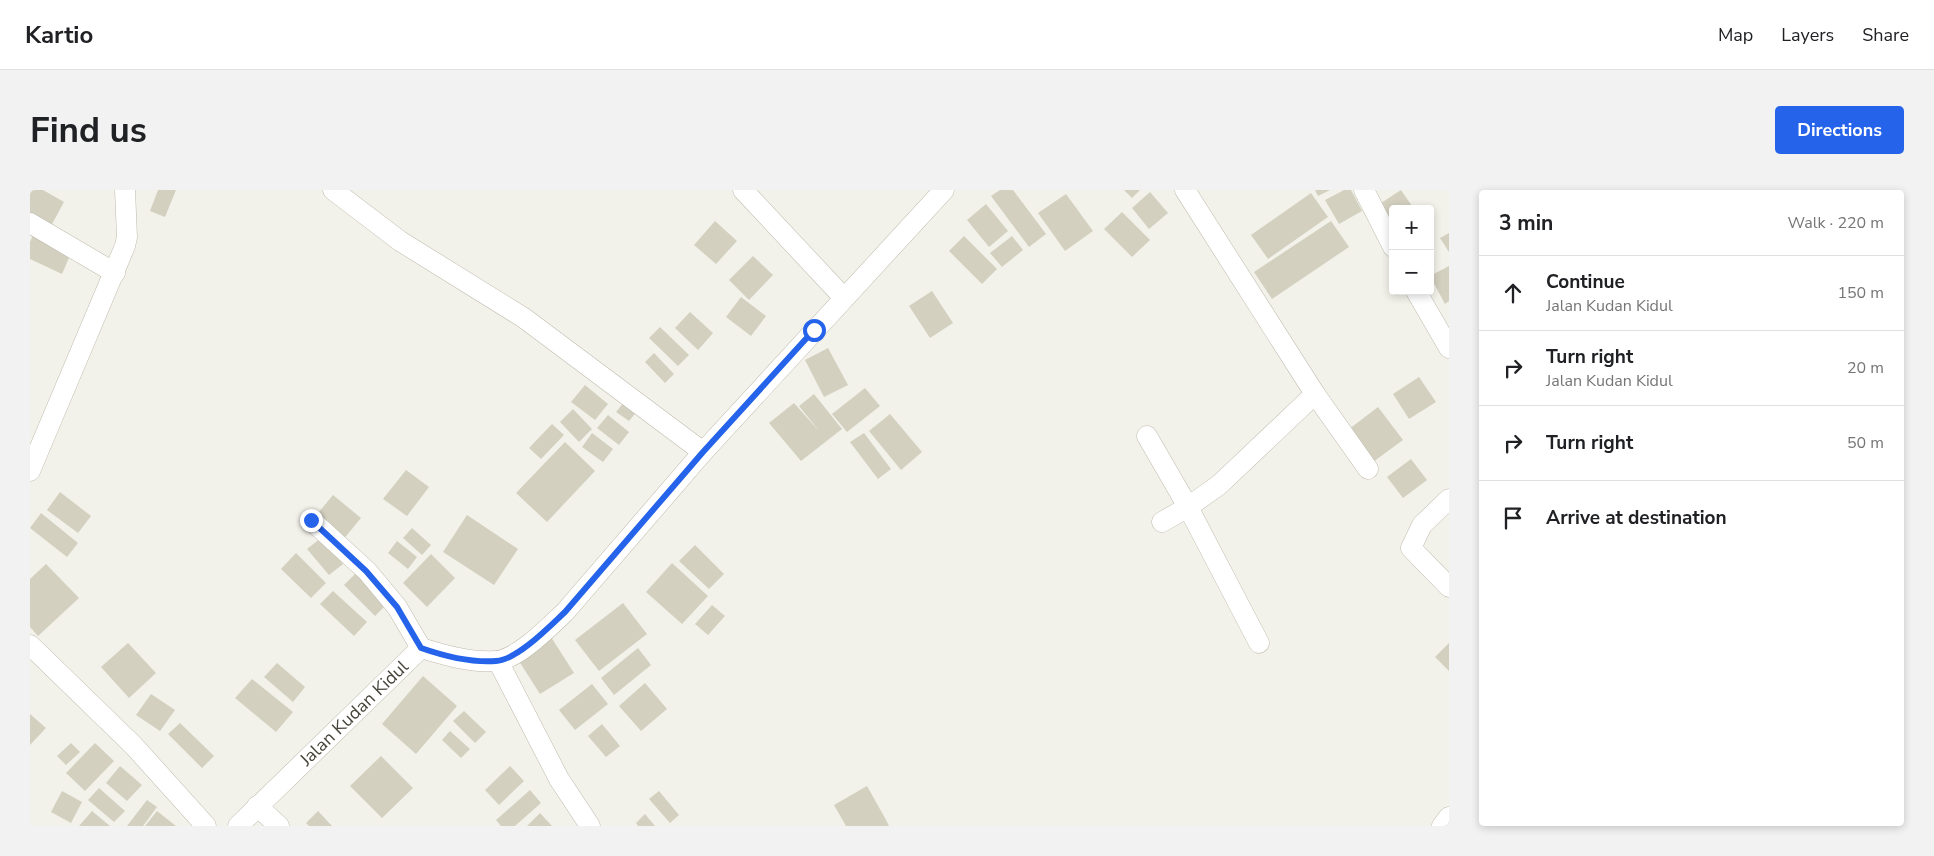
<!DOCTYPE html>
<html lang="en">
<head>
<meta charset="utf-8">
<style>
	:root { --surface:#fff; --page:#f2f2f2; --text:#202124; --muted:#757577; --line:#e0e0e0; --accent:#2563eb }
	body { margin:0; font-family:"Nunito Sans",sans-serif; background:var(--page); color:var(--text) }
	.controls { position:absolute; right:15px; top:15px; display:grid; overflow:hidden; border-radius:5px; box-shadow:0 2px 8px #0003 }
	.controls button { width:45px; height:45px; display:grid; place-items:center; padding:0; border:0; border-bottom:1px solid var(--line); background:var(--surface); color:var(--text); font:25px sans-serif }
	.stop { position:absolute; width:15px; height:15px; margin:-11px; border:4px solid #2563eb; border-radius:50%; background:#fff }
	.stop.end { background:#2563eb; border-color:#fff; box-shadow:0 1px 5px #0008 }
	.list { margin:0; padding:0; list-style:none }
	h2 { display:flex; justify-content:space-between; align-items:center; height:65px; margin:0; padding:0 20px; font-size:21px }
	h2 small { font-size:16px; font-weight:400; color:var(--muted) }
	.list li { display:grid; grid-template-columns:32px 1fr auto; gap:15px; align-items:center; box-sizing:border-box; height:75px; padding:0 20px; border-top:1px solid var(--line) }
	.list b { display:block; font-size:19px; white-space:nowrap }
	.list p { margin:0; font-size:16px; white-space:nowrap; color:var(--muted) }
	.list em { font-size:16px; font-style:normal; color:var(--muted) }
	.icon { flex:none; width:28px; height:28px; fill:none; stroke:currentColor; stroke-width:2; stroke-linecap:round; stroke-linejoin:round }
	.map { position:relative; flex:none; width:1419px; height:636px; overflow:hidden; border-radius:5px }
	header { display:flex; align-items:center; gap:30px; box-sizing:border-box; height:70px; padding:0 25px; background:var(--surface); border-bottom:1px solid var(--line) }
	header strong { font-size:24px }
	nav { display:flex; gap:28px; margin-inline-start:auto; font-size:18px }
	.intro { display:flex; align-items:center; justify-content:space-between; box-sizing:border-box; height:120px; padding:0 30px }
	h1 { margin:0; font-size:35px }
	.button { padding:12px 22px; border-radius:5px; background:var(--accent); color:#fff; font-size:18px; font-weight:700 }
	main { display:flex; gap:30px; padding:0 30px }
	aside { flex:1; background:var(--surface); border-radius:5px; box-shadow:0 2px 8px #0003 }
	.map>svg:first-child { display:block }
</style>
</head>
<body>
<header>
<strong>Kartio</strong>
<nav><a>Map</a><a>Layers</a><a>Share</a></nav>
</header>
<div class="intro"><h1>Find us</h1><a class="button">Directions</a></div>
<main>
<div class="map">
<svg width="1419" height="636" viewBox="0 0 1419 636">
	<rect width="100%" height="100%" fill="#f3f2ea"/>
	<g fill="#d3d0c0">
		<path d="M0,0h13l21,12 -13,24 -21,-12z"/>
		<path d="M128,0h18l-11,27 -15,-6z"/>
		<path d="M970,0h13l33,44 -17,13 -38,-51z"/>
		<path d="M1094,0h16l-8,8z"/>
		<path d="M1285,0h15l-12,6z"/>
		<path d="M1314,0h7l11,21 -23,13 -14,-24z"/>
		<path d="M1371,0l13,19h-21v17l-15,-21z"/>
		<path d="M1120,2l18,21 -19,16 -17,-21z"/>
		<path d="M1281,3l17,24 -60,42 -17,-24z"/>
		<path d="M1036,4l27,37 -28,20 -27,-38z"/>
		<path d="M956,14l22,27 -19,16 -22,-27z"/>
		<path d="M1092,22l28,28 -18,17 -28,-28z"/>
		<path d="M685,31l22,20 -21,23 -22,-19z"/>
		<path d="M1301,31l18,26 -77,52 -18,-27z"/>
		<path d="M1419,43v19l-9,-14z"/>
		<path d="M3,45l38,18 -9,21 -32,-15v-17z"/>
		<path d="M934,46l33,33 -15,15 -33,-33z"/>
		<path d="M982,46l11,14 -21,17 -12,-14z"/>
		<path d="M723,66l20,19 -24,25 -20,-20z"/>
		<path d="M1419,76v35l-4,3 -15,-28z"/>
		<path d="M902,101l21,32 -23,15 -21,-32z"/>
		<path d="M711,107l25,19 -15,20 -25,-19z"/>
		<path d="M660,122l23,21 -15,17 -23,-22z"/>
		<path d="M630,137l29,28 -11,11 -29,-28z"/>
		<path d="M798,158l20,37 -24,12 -19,-37z"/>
		<path d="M624,163l20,21 -9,9 -20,-21z"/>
		<path d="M1389,187l17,25 -27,17 -16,-25z"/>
		<path d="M555,195l23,19 -13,16 -24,-18z"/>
		<path d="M835,198l15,18 -33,26 -15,-18z"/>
		<path d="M784,204l28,35 -41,32 -32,-38 25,-20 26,29 -21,-26z"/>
		<path d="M595,211l13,9 -9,11 -13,-9z"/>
		<path d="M1348,217l25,33 -30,22 -25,-32z"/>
		<path d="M543,219l19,20 -13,13 -19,-20z"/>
		<path d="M860,224l32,38 -21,18 -32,-39z"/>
		<path d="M578,225l21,17 -10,13 -22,-17z"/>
		<path d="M522,234l12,11 -23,24 -12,-11z"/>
		<path d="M562,243l21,16 -10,13 -21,-15z"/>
		<path d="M834,243l27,36 -13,10 -28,-37z"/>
		<path d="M535,252l30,29 -48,51 -31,-29z"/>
		<path d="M1381,269l16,21 -24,18 -16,-21z"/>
		<path d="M376,280l23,17 -22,29 -24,-17z"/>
		<path d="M30,302l31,24 -13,17 -31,-23z"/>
		<path d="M303,305l28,23 -19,23 -28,-23z"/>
		<path d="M11,323l37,30 -11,14 -37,-29z"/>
		<path d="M437,325l51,34 -24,36 -51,-33z"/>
		<path d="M382,338l19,17 -9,10 -19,-17z"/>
		<path d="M291,348l22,26 -14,11 -22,-26z"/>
		<path d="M367,351l20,16 -9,12 -20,-16z"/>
		<path d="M665,355l29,29 -15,15 -30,-28z"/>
		<path d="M266,363l30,30 -15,15 -30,-29z"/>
		<path d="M401,364l24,24 -28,29 -24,-24z"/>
		<path d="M642,373l36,33 -26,28 -36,-32z"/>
		<path d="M16,374l33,34 -41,38 -8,-9v-48z"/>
		<path d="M328,381l31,31 -14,14 -31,-31z"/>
		<path d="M303,401l34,31 -13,14 -34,-32z"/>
		<path d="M593,413l24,31 -48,37 -24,-31z"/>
		<path d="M682,415l13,11 -17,19 -13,-11z"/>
		<path d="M521,447l23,36 -34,21 -23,-36z"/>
		<path d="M98,453l28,30 -27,25 -28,-31z"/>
		<path d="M1419,453v28l-14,-14z"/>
		<path d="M608,458l13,17 -37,30 -13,-17z"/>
		<path d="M247,473l28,24 -12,15 -29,-25z"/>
		<path d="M393,486l34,30 -41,48 -34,-30z"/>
		<path d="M222,489l41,33 -17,20 -41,-34z"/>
		<path d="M615,493l22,26 -26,22 -22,-25z"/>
		<path d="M562,494l16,20 -33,26 -16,-20z"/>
		<path d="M121,504l24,16 -15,21 -24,-16z"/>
		<path d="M434,521l22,21 -11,11 -22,-22z"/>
		<path d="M0,524l16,14 -16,17z"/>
		<path d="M150,533l34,33 -12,12 -34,-34z"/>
		<path d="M572,534l18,22 -14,11 -18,-21z"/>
		<path d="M420,541l20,18 -9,9 -19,-18z"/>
		<path d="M41,553l9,9 -14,13 -9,-9z"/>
		<path d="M65,553l19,18 -29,30 -19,-18z"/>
		<path d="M351,566l32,32 -31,30 -32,-32z"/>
		<path d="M90,576l22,19 -15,16 -21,-18z"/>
		<path d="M480,576l14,15 -25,24 -14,-15z"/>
		<path d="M837,596l18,32 4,8h-43l-12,-21z"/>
		<path d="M69,598l26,23 -11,11 -26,-22z"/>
		<path d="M500,600l11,13 -26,23h-14l-5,-6z"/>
		<path d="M32,601l20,11 -11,21 -20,-11z"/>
		<path d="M629,601l20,24 -9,8 -21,-24z"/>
		<path d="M117,610l10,7 -14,19h-16z"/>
		<path d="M62,621l18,15h-31z"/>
		<path d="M127,621l19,15h-31z"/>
		<path d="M288,621l14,15h-23l-3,-3z"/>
		<path d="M510,623l12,13h-25z"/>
		<path d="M615,624l10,12h-17l-2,-3z"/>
	</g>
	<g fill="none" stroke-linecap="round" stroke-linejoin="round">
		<g stroke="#bebbad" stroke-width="21">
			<g id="minor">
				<path d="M303,0l67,51 124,77 179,134"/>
				<path d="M713,0l101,108"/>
				<path d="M1155,0l130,204 53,75"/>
				<path d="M1334,0l29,57"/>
				<path d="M0,33l85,50"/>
				<path d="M1386,101l33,57"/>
				<path d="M1117,246l41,71 -26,15"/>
				<path d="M0,281l95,-225 2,-9 -2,-47"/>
				<path d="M1419,309l-27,26 -11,23 38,39"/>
				<path d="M281,330l56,51 30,36 24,41"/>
				<path d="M1229,453l-71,-136 31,-22 96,-91"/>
				<path d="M0,455l104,101 72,80"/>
				<path d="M468,471l61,118 31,47"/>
				<path d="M227,616l22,20"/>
				<path d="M208,636l183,-178c23,7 50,15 75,13 21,-1 54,-35 69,-49l138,-160 241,-262"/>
				<path d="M1412,636l7,-9"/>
			</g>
		</g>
		<use href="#minor" stroke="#fff" stroke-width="20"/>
	</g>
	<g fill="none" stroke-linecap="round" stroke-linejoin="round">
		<path stroke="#2563eb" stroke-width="6" d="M281,330l55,51 31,36 24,41c23,8 50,15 75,13 21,-1 54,-35 69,-49l138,-160 111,-122"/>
	</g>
	<g text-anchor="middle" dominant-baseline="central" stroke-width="4" stroke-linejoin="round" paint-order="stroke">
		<g font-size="18" fill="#464439" stroke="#fff">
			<text transform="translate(324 523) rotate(-44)">Jalan Kudan Kidul</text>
		</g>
	</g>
</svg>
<div class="controls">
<button>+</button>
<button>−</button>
</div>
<div class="stop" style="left:784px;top:140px"></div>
<div class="stop end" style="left:281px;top:330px"></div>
</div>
<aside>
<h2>3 min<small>Walk · 220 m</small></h2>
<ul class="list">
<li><svg class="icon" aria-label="ahead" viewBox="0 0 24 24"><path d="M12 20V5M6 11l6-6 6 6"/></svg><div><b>Continue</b><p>Jalan Kudan Kidul</p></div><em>150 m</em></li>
<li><svg class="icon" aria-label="right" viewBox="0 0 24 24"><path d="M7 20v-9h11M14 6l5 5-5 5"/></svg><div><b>Turn right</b><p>Jalan Kudan Kidul</p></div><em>20 m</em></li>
<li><svg class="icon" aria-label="right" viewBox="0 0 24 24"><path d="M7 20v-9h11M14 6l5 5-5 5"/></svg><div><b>Turn right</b></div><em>50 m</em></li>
<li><svg class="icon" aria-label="arrive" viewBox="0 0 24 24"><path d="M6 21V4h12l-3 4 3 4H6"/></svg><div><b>Arrive at destination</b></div></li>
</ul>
</aside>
</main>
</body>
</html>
